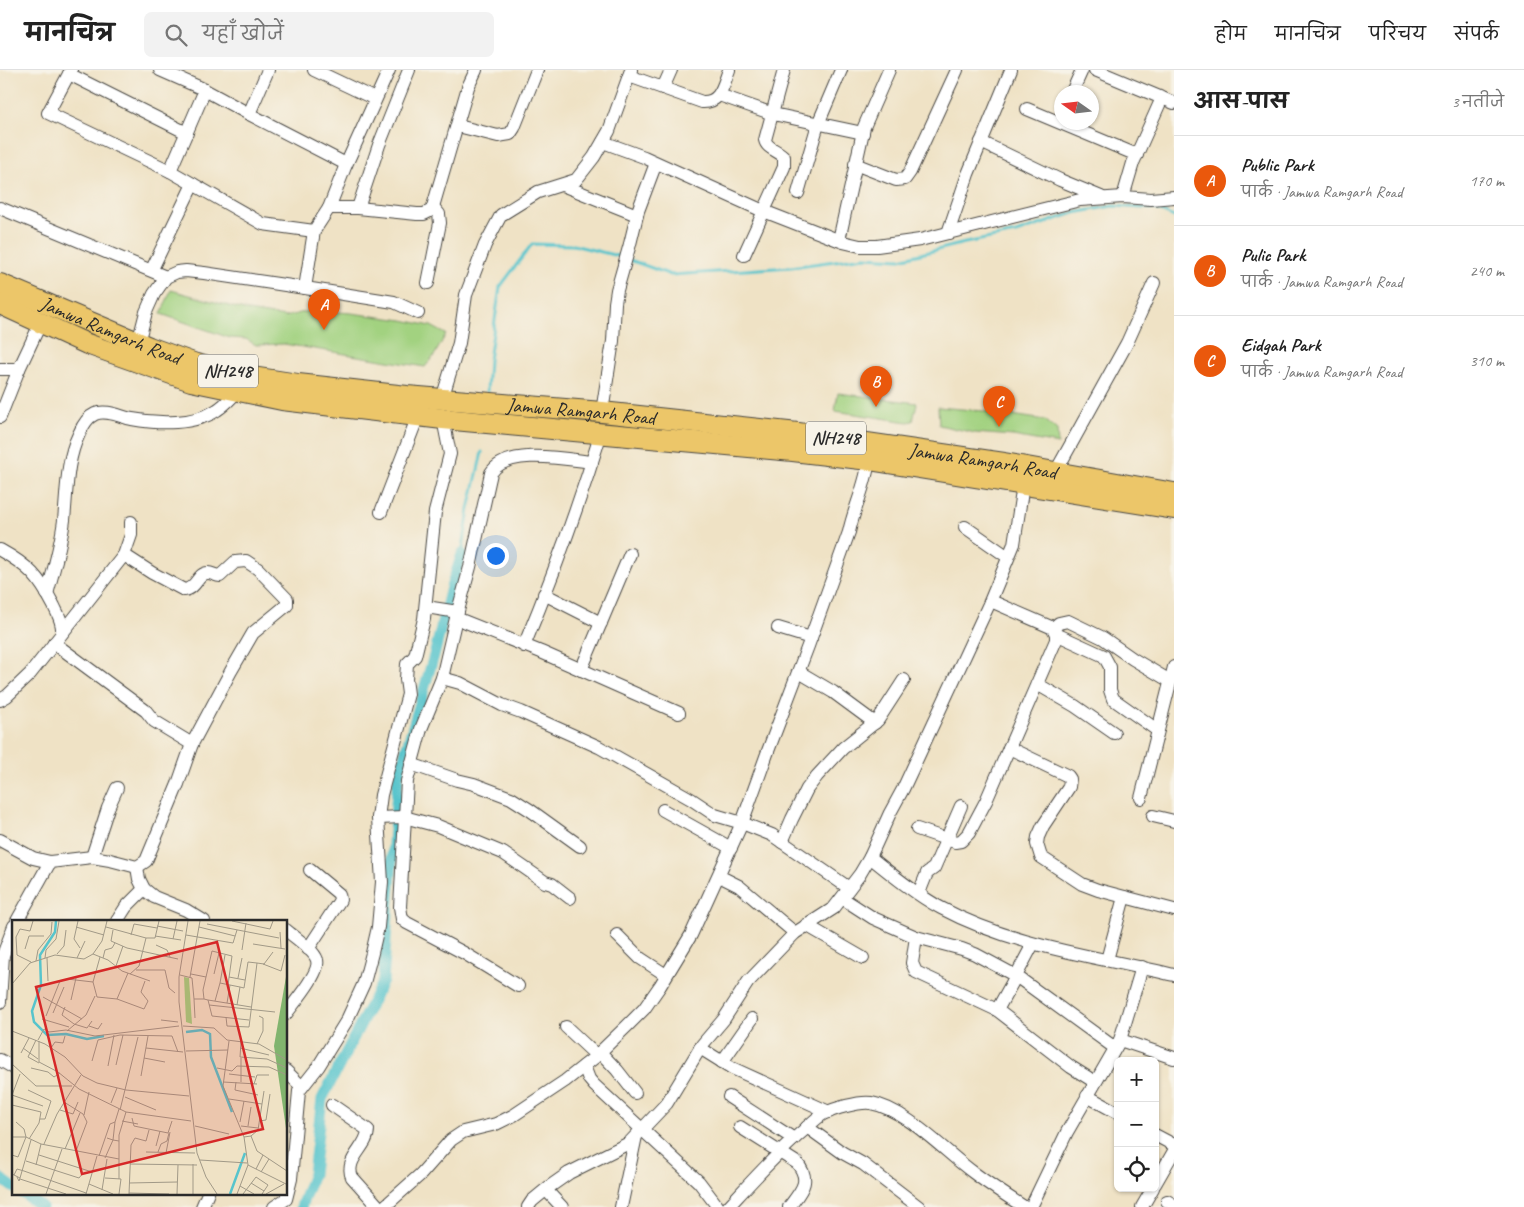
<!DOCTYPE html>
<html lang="hi">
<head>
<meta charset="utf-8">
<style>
	:root { --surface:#fff; --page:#f2f2f2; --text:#222; --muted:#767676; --line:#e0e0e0; --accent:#ea580c }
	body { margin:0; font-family:Caveat,"Playpen Sans Deva",sans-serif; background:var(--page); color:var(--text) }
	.controls { position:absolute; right:15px; bottom:15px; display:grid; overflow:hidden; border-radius:8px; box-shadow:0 1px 4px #0004 }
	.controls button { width:45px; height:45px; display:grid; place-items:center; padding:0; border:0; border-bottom:1px solid var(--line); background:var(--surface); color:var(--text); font:25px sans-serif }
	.compass { position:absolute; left:1054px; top:15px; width:45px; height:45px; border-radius:50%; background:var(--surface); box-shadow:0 1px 4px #0004; rotate:284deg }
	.you { position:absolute; left:495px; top:485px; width:18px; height:18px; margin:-12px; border:4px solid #fff; border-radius:50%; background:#1a73e8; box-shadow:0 0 0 8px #1a73e833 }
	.badge { display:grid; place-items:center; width:32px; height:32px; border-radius:50%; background:var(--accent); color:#fff; font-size:16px; font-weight:700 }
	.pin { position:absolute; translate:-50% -41px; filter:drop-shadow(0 1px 2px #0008) }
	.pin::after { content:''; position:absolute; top:26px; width:18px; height:15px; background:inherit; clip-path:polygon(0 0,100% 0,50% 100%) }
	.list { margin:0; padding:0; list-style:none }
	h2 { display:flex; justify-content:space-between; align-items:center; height:65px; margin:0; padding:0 20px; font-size:21px }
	h2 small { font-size:16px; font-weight:400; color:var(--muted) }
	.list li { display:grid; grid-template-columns:32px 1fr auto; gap:15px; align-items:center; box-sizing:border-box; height:90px; padding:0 20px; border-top:1px solid var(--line) }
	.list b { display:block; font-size:19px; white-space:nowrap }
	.list p { margin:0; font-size:16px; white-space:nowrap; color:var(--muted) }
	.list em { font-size:16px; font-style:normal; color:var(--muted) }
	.icon { flex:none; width:28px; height:28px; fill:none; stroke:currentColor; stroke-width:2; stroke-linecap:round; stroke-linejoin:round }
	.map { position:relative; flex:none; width:1174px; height:1137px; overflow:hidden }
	header { display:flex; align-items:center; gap:30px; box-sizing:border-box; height:70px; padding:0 25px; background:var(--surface); border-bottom:1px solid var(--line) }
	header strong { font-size:24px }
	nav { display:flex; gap:28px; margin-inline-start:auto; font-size:18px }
	.search { width:350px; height:45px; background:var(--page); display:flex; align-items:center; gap:12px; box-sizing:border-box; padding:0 18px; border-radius:8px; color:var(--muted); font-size:19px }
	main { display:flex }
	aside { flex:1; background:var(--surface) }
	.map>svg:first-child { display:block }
</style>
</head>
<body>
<header>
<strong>मानचित्र</strong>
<div class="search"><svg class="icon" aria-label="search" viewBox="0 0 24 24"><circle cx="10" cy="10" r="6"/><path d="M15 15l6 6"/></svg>यहाँ खोजें</div>
<nav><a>होम</a><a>मानचित्र</a><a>परिचय</a><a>संपर्क</a></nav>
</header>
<main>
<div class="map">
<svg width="1174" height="1137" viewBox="0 0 1174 1137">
	<rect width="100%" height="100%" fill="#f7f3e8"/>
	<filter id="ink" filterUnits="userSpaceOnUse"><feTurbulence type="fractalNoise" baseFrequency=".02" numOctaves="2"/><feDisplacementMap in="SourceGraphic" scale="10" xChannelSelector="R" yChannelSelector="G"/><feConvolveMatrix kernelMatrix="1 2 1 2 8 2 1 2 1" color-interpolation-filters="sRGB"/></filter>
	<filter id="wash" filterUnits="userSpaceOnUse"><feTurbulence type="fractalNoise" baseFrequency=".0096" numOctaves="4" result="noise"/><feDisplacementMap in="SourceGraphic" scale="20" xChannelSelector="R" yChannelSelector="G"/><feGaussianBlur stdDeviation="1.12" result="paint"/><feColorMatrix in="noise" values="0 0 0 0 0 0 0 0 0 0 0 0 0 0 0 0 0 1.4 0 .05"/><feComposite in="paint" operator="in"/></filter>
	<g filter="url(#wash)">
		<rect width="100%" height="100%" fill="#efe2c5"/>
		<g fill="#a2d280" stroke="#667e56">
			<path d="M171,220l77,21 37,6 27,-7 39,3 52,7 28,6 15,8 -12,22 -9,11 -141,-23 -28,1 -10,-6 -16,-1 -69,-24z"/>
			<path d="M838,323l79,10 -4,18 -5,1 -73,-11z"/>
			<path d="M938,337l46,4 61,9 12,10 1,14 -45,-8 -38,-3 -36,-8z"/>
		</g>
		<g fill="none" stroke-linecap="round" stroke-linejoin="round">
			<g stroke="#57c4cc" stroke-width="3">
				<path d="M630,190l41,15 120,-8 73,-10 36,2 65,-16 51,-10 58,-20 39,-7 43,3 18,8"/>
				<path d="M487,321l2,-31 11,-73 32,-43 41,1 49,12"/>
				<path d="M462,484l7,-45 13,-57"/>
			</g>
			<g stroke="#57c4cc" stroke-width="11">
				<path d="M0,1108l14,10"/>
				<path d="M22,1123l20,14"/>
				<path d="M301,1137l12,-33 9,-75 61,-118 15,-204 37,-125 16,-65 11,-33"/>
			</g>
		</g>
	</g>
	<g filter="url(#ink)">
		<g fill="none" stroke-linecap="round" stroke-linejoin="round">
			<g stroke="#484642" stroke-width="14">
				<g id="minor">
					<path d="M71,0l-23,43 122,58 93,53 51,7 15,-23"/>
					<path d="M160,0l41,18 48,26"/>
					<path d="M268,0l-19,44 97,50"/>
					<path d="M314,0l61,29"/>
					<path d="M389,0l-44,97 -16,41h29l59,6h7l8,-4 36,-123 8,-17"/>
					<path d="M1095,0l79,33"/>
					<path d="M69,4l118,59"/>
					<path d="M629,6l73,26c19,1 21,-17 27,-32"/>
					<path d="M663,18l8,-18"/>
					<path d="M1072,22l10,-22"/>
					<path d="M719,25l54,19 90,19"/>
					<path d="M1027,39l110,46"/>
					<path d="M458,56l40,10 12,-2 4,-6 23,-58"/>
					<path d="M603,72l41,15 117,53 82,32 17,4h17l43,-6 160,-40 43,-3 28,2 23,-2"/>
					<path d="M981,72l79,38 41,17"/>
					<path d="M855,94l41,16 9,-1 5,-7 47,-102"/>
					<path d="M170,101l35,-81"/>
					<path d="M562,115l75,30"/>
					<path d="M798,123l20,-69 23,-54"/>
					<path d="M1123,127l10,-34 29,-65"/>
					<path d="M0,138l166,69"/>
					<path d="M358,138l21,-63 30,-75"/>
					<path d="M314,161l-9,57 89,14 24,11"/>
					<path d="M948,163l20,-59 43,-104"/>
					<path d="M839,170l25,-113 25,-57"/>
					<path d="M744,185l40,-88v-10c-6,-7 -17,-8 -19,-17l19,-70"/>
					<path d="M152,199l41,-85"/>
					<path d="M428,213l12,-60 -1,-9 -6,-7"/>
					<path d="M138,273l8,-31 8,-18 12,-17 11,-5 9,-1 18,2 101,15"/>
					<path d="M0,299h19"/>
					<path d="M442,329l17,-56 7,-48 19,-50 16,-30 37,-23 38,-12 18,-23 15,-26 22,-61"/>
					<path d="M602,342l11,-71 2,-38 2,-13 13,-46 8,-33 18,-48"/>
					<path d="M0,347l19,-48 22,-47"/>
					<path d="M1055,403l72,-130 27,-60"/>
					<path d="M381,442l37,-96"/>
					<path d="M965,457l43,30"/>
					<path d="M0,480c29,16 39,27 54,56 4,9 9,16 8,26"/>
					<path d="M47,524c7,-25 14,-49 17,-74 3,-29 2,-59 15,-86 3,-7 9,-17 16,-20 11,-5 26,3 37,5 26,5 63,6 85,-9 8,-5 14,-12 20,-18"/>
					<path d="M544,524l57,29"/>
					<path d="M426,537l32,5"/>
					<path d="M456,548l85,34 138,61"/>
					<path d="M778,558l33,10"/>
					<path d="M1053,558l6,-5 9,-2 35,17 30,21 37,22"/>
					<path d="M1056,564l48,22 6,11v23l3,9 44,31"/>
					<path d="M54,573l92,68 8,10 38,23 39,-73 22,-38 34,-28v-6l-29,-30 -12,-8 -11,1 -15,14c-4,0 -8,-3 -12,-3 -11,0 -11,16 -24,17l-32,-17 -28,-18"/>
					<path d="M524,576c29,-70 55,-141 77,-213"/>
					<path d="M581,600l49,-116"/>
					<path d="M799,602l34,20 42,31"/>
					<path d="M442,608l18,5 42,22 19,7 78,35 92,52 24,16 27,8 30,12 77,53"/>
					<path d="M1037,614l38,22 39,27"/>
					<path d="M0,630l7,-4 23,-22 94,-119 7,-20v-13"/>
					<path d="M1009,678l59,28 2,3 -1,8 -26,39 -5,11 -1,7 4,13 41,27 16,6 76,20"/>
					<path d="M411,694l46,16 17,4 37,14 19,12 50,36"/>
					<path d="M1141,728l33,-131"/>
					<path d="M663,740l68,38"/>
					<path d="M1153,746l21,5"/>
					<path d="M378,748l26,-1 34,9 65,27 42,29 7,2 18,14"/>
					<path d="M917,759l38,13 6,-1 8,-8 17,-32 70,-161v-6l-3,-6 -62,-27"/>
					<path d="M0,770l33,18 17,4"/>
					<path d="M782,772l10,-23 15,-30 10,-13 26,-28 35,-28 26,-40"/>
					<path d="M92,787l16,-49 9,-20"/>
					<path d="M870,787c21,17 48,39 71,51 73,39 155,48 233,67"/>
					<path d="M137,797l2,12 5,10 10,8 32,13 18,11"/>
					<path d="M719,806l20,10 56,47"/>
					<path d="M919,823l8,-20 7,-5 27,-62"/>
					<path d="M842,828l31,20 43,19 -4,26 4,9 81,38 74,57 24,15"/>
					<path d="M17,851l33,-59 42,-5 18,3 27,7 9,-6 32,-77 14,-40"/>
					<path d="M117,851l9,-14 18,-18"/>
					<path d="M806,855l57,33"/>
					<path d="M286,860c8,7 28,20 31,30 4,12 -24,44 -31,54"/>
					<path d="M617,865l23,23 26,17"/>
					<path d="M916,867l46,12 13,5 41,22 -19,34"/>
					<path d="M1033,874l-17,32 99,72"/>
					<path d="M308,879l32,-49 -1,-6 -29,-24"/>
					<path d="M1107,890l17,-63"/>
					<path d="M518,916l-54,-33 -57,-30 -5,-4 -2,-12 7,-126 14,-52 21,-51 14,-60 14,-51 21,-94c16,-26 75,-14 101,-11"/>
					<path d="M0,932l3,-47 11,-29"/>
					<path d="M566,957l31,29"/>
					<path d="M1120,970l54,18"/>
					<path d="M700,978l32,20 97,44"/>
					<path d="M600,982l17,18 18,23"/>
					<path d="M0,990l14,8"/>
					<path d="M722,992l30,-43"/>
					<path d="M584,996l5,13 5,6 105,97 19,25"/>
					<path d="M286,1001l16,16"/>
					<path d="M1087,1026l31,17"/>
					<path d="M729,1027l65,42"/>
					<path d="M332,1035l36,25c0,17 -24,29 -16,47l27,30"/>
					<path d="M740,1057l57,36c15,18 4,28 -8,44"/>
					<path d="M807,1057l36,26 20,11 56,43"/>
					<path d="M1155,1065l19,10"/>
					<path d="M1155,1114l19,-33"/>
					<path d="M546,1120l16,17"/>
					<path d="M1167,1131l7,4"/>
					<path d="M202,1137l6,-14"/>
					<path d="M274,1137l12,-8 5,-20 8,-88 19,-24 29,-47 17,-37 8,-30 6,-26 4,-45 -4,-64 3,-23 27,-101 -2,-15 1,-15 8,-8 9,-37 11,-107 15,-58 -7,-35"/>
					<path d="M384,1137l37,-33 30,-34 12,-8 33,-8 18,-9 51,-34 29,-23 33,-32 17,-17 16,-23 31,-51 51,-112 26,-72 40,-105 41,-114c5,-24 17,-47 20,-72"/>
					<path d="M528,1137l4,-6 17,-14 20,-14 60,-30 38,-40 35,-58 22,-26 24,-37 47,-49 39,-25 26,-34 10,-17 20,-44 13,-24 86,-185 25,-60 9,-59"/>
					<path d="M621,1137l15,-71"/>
					<path d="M728,1137c24,-26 48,-53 75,-76 6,-5 13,-13 20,-17 10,-5 37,-13 48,-11 35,6 74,49 103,70 16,12 33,23 50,34"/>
					<path d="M1031,1137l36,-75 53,-92 22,-73"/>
					<path d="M1142,1137l11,-19"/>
				</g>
			</g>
			<g stroke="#484642" stroke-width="22">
				<g id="trunk">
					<path id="s1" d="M0,214l149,63 47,17 50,12 52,8 109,12 195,16 196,21 206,30 170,30"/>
					<path d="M0,234l87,40 104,37 91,19 161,19 350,32 76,9 305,49"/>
				</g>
			</g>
			<use href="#minor" stroke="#fff" stroke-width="12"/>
			<use href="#trunk" stroke="#ecc669" stroke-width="20"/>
		</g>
	</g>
	<g text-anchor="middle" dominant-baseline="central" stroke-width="5" stroke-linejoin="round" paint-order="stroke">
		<g fill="#f7f3e8" stroke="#686764" stroke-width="1">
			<rect x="198" y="284.5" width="60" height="33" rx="4"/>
			<rect x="806" y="351.5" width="60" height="33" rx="4"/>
		</g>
		<g font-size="19" font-weight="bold" fill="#2b2b2b">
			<text x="228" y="301">NH248</text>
			<text x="836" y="368">NH248</text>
		</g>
		<g font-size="20" fill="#2b2b2b" stroke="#f7f3e8">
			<text stroke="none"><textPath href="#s1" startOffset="120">Jamwa Ramgarh Road</textPath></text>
			<text stroke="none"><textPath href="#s1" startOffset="600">Jamwa Ramgarh Road</textPath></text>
			<text stroke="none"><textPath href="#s1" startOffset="1005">Jamwa Ramgarh Road</textPath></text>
		</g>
	</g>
	<g transform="translate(12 850)">
		<rect width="275" height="275" fill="#efe2c5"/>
		<path d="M172,57l5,1 3,46 -6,-2z" fill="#a2d280"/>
		<path d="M275,51v164l-13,-89z" fill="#81b46e"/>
		<path fill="none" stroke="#57c4cc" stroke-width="2.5" d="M44,1l-1,11 -15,23 1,30 -9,26 2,11 13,13 19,-1 21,5 17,-3M174,112l16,-2 8,4 1,23 21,55M218,274l15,-41"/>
		<path fill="none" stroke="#a19987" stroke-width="1" d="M66,1l-4,18 6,9M176,1l-9,56v25l18,151 9,24 11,17M220,1l38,8 3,-8M195,4l72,14M145,6l26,5M64,7l28,8M94,7l40,11M187,7l36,9M101,10l-2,11 16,7 51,11M268,12l1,16M119,15l3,-11 23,4M174,15l47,8 4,-13M143,16l26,4M161,19l4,-18M241,24l32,5M144,25l11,5 3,7M13,29l4,-13h15M230,30l4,-27M45,34l7,-8 2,-16M81,34l15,6 14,11 28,10M33,38l1,-8 10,-11 3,-18M35,38l1,23M65,38l8,-17M91,38l2,-8 7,-2 3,-5M24,41l2,-11 13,-16 1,-12M19,42l-14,-7 -1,-18 4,-8 10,2 3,-10M245,43l7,1 9,-12M251,44l18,7 4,-16M104,46l7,-20M124,50h29l4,18 6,5M116,53l-11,26 27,10 4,-8 -7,-9 4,-11M118,54l9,-8 7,-28h9l4,-17M179,54l15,3M202,54l5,-21M168,55l12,3 2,21M178,57l10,-56M217,57l16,3M226,58l4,-20M55,59l26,3 4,15 20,2M81,62l7,-25M208,63l5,-28M0,64l18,-21 25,-8 29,4 9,-5 9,-13 5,-20M31,77l39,22M59,80l5,-22M196,80l-4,-1 -1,-9 9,-39 20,5 -4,29M203,81l5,-18 20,4 -3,18M215,83l3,-18M197,85l66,7M53,87l-3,8 12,9 13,4 5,-7M41,93l11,-26M34,96l14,-35M214,97l1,9 22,1 8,-64 -9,-1 -4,26 -4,-1M183,98l-1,-19h10M30,99l27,8M149,100l17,2M237,100l-37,-4 -4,-16 43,7M77,106l9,3 4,-6M171,106l31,2 13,12 32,4 28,16M0,111l33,13 20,13 18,19 14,7 29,7 63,6M55,111l19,-16 9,-19M24,120l-8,17 11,6M26,120l6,-11 5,3 17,-2 29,6 84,-10M27,121v21l19,10 21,17 47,23 65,9M217,121l-6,45 21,51 7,-1 6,15 30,20M229,122l-1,15 27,2 20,9M245,124l6,-13v-13l-4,-2M11,128l15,11M39,128l4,-6 8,1 2,-7M134,128l37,4M228,128l29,7M174,131l42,-1M9,133l8,-15M132,138l21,4M80,141l6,-21 22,-5 52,1 6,16M0,144l24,22h36M104,145l7,-30M96,146l6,-31M19,148l17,4 6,5 6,-4M205,148l15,3 5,-5 32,1 18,8M8,154l-8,21 31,11M217,154l26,3M129,156l7,-40M211,162l34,2M224,162l-1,8 23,5M229,162v-24M242,164l3,-9h12M16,170l23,11 -6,18h-5M113,177l31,13M217,179l33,5M52,182l19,12 4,8 -11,29M99,183l6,-15M0,185l29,7 -2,11 -10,16M48,190l13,4 5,-12M108,190l18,-73M72,195l5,-23M120,198l2,8 34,7 4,-12M110,201l16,3M247,201l7,-1 4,-26M228,202l4,-21M183,206l34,8M229,206l17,2M236,206l3,-19M239,216l7,-6 6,-39M0,217h14l15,7 78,15M232,217l4,28 38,19M95,218l6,2 2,-18M32,224l13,-30 24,-39M144,226l4,-15M53,229l15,-36M134,232l49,1M146,232l3,-8 6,-3 2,-8M154,233l4,-21M0,235l6,2 8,-20 -2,-8 -8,-7M27,235l53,17M87,236l11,-32 5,-2 4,-13M93,238l8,-18 6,1M188,240l47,3M14,241l53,17 4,-5M118,244l67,1M24,245l5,-21M244,249l7,-14M249,252l8,-13M0,254l8,4 -1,3 -2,-4M2,255l3,-6 7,2 62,22M8,258l11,-38M93,258l16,1 -2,15M8,259l46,15M107,259v-44l7,-23M117,263l48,-1M239,263l13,8M77,264l24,10M228,266l14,8M90,270l5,-31M117,273l40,1M34,274l16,-45M74,274l11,-38M117,274l2,-49 4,-7 11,3 3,-11M165,274l1,-29M181,274v-30M225,274l11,-29M231,274l13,-17 12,8 -6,9M254,274l18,-10"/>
		<path fill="#d62828" fill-opacity="0.15" stroke="#d62828" stroke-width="2.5" d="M205,22l46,187 -181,45 -46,-187z"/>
		<rect width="275" height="275" fill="none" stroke="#2b2b2b" stroke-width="2.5"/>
	</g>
</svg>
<div class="controls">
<button>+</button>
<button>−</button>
<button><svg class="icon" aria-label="locate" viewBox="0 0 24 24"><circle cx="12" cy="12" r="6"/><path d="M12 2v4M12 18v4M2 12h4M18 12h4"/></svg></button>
</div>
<svg class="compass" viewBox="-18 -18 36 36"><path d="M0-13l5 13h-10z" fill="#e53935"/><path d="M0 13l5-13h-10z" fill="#767676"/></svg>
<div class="you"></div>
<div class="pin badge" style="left:324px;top:260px">A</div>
<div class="pin badge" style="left:876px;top:337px">B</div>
<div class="pin badge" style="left:999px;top:357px">C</div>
</div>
<aside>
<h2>आस-पास<small>3 नतीजे</small></h2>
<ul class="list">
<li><span class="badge">A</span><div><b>Public Park</b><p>पार्क · Jamwa Ramgarh Road</p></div><em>170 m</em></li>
<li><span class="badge">B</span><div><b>Pulic Park</b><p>पार्क · Jamwa Ramgarh Road</p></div><em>240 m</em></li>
<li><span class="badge">C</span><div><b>Eidgah Park</b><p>पार्क · Jamwa Ramgarh Road</p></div><em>310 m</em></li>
</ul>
</aside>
</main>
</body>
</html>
